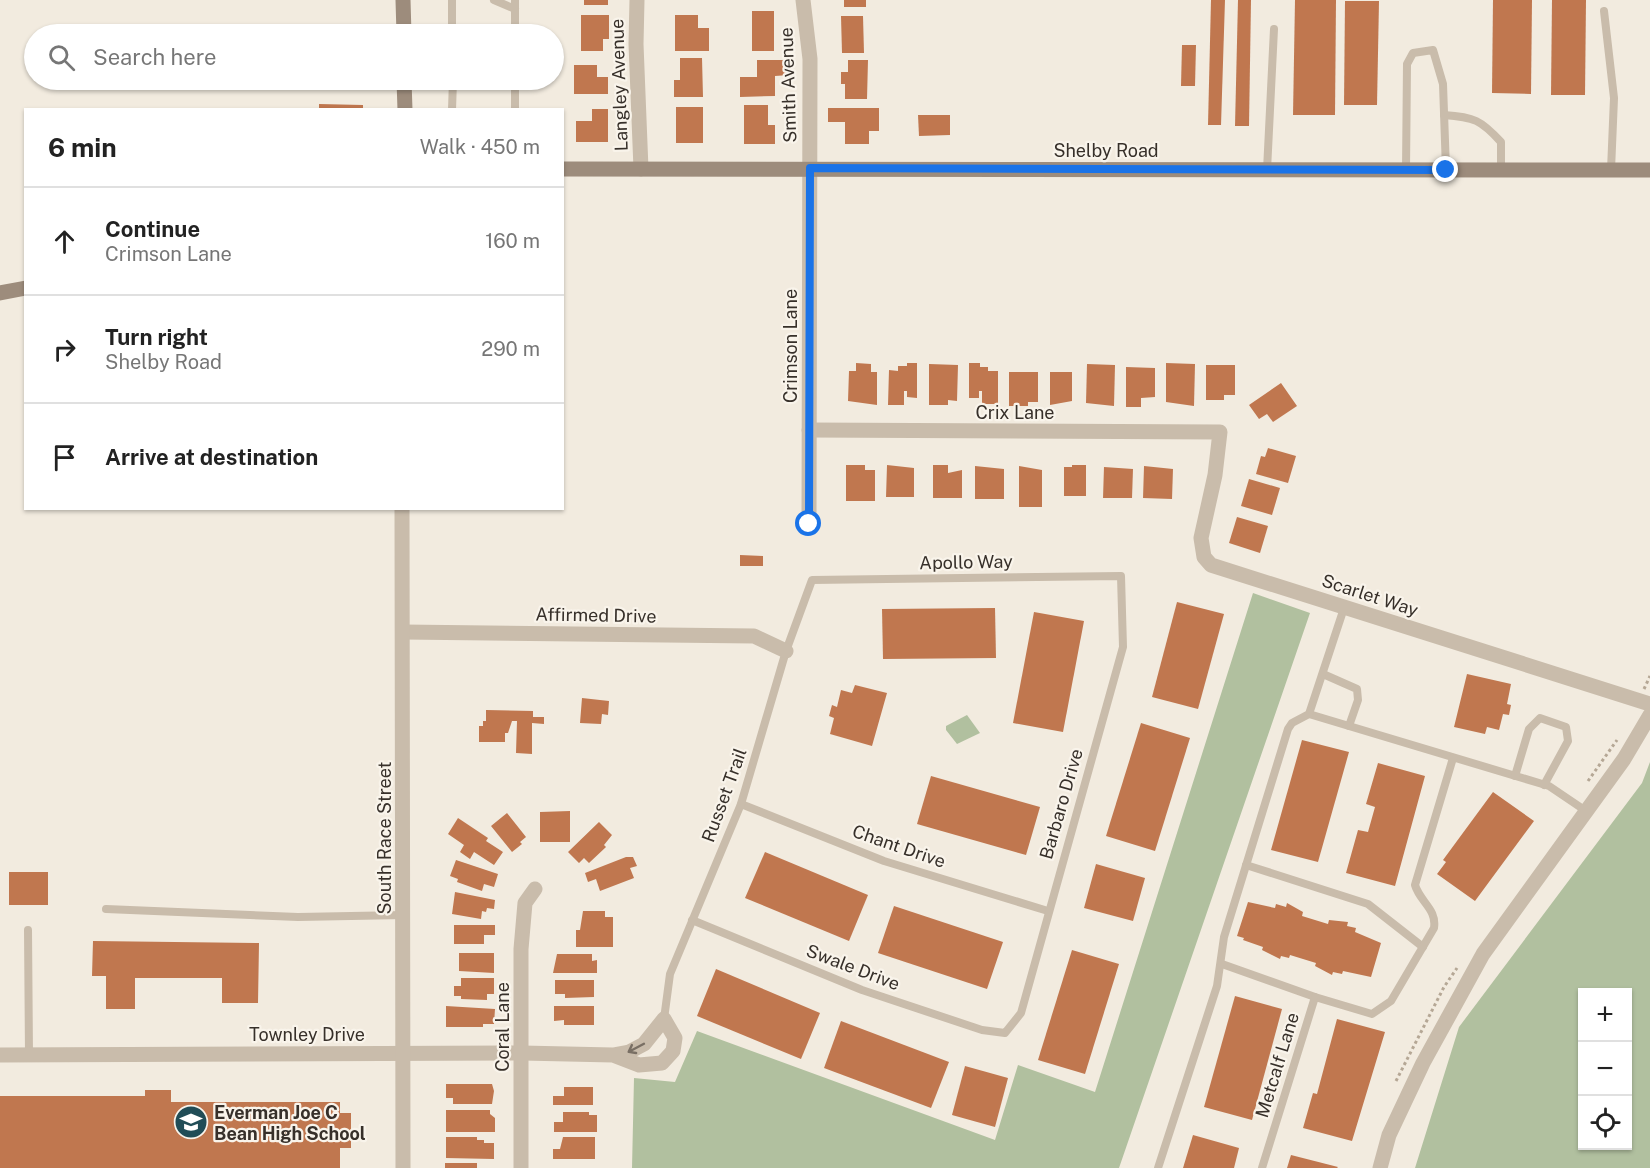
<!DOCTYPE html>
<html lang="en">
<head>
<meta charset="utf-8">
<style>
	:root { --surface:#fff; --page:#f6f6f6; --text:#222; --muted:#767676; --line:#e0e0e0 }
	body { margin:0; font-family:"Public Sans",sans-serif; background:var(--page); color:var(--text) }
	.controls { position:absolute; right:18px; bottom:18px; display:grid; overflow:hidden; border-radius:0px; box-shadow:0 2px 4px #0004 }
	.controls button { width:54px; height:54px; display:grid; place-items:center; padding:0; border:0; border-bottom:2px solid var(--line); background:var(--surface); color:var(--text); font:30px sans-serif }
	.stop { position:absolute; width:18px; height:18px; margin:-14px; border:4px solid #1a73e8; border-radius:50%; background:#fff }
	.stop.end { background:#1a73e8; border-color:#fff; box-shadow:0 2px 6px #0008 }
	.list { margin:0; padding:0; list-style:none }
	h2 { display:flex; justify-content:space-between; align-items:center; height:78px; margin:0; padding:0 24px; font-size:26px }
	h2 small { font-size:20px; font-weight:400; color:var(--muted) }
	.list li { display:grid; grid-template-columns:39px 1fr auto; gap:18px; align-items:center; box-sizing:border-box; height:108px; padding:0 24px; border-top:2px solid var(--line) }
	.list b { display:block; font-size:22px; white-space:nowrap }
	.list p { margin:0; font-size:20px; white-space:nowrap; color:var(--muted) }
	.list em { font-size:20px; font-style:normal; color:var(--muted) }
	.icon { flex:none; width:33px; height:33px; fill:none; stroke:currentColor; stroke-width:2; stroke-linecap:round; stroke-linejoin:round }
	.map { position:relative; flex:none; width:1650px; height:1168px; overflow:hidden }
	.search { position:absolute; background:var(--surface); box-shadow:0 2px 4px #0004; left:24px; top:24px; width:540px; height:66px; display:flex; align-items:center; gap:15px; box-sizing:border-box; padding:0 21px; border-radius:33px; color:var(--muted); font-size:22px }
	.panel { position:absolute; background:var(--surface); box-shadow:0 2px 4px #0004; left:24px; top:108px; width:540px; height:402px; border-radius:0px }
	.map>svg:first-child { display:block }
</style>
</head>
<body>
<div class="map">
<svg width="1650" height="1168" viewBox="0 0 1650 1168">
	<rect width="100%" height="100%" fill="#f2ebdf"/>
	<g fill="#b1c09f" fill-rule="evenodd">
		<path d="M1253,593l57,20 -191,555h-487l2,-90 41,4 22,-51 298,109 23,-75 77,27z"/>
		<path d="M967,715l13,18 -23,11 -11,-14v-4z"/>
		<path d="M1650,762v406h-235l44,-141 183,-244zM1628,992v154h-46v-154z"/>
	</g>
	<g fill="#c0774f">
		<rect x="584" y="0" width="24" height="5"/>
		<rect x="844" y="0" width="22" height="7"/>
		<path d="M1211,0h14l-4,125h-13z"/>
		<path d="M1238,0h13l-2,126h-14z"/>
		<path d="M1295,0h41l-1,115h-42z"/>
		<path d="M1493,0h39l-1,94 -39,-1z"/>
		<path d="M1552,0h34l-1,95h-34z"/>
		<path d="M1345,1h34l-2,104h-33z"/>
		<rect x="752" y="11" width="22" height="40"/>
		<path d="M581,15h28v24h-6v12h-22z"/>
		<path d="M675,15h23v13h11v23h-34z"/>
		<path d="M841,16h22l1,37h-22z"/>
		<path d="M1182,45h14l-1,41h-14z"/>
		<path d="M680,58h22l1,39h-29v-17h6z"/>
		<path d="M757,60h31l1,15 -14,1v20l-35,1v-20h17z"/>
		<path d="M848,60h20l-1,39h-22v-15h-4v-12h7z"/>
		<path d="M574,65h23v12h11v17h-34z"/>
		<path d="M319,104l44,1v5h-44z"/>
		<path d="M744,105h24v20h7v19h-31z"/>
		<rect x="676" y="107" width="27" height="36"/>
		<path d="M828,108h51v23h-10v13h-24v-22h-17z"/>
		<path d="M592,109h16v33h-32v-21h16z"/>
		<path d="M918,115h32v20l-31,1z"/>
		<path d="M856,363l15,1v8h6v33l-29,-4 1,-30h7z"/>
		<path d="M907,363h10v35l-10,-1v-6h-3v14h-16l1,-35 9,1v-5h9z"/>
		<path d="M969,363h11v4h8v4h10v33h-16v-13h-3v7h-10z"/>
		<path d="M1166,363l29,1 -1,42 -28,-4z"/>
		<path d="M929,364l29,1 -1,36 -9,-1v5h-19z"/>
		<path d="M1087,364l28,1 -1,41 -28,-3z"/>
		<path d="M1206,365h29v30h-11v5h-18z"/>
		<path d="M1126,367l29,1v29l-14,1v9h-15z"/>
		<path d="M1009,372h29v30h-10v4h-19z"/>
		<path d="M1050,372h22v29l-22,4z"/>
		<path d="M1281,383l16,23 -24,16 -6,-8 -8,5 -10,-14z"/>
		<path d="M1268,448l28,8 -8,27 -32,-9 5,-18 4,1z"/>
		<path d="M846,465h19v5h10v31h-29z"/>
		<path d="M887,465l27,3v29h-28z"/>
		<path d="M933,465h15v8l14,-3v28h-29z"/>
		<path d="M1072,465h14v31h-22v-29h8z"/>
		<path d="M975,466l29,3v30h-29z"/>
		<path d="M1019,466l23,4v37h-23z"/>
		<path d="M1144,466l29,3 -1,30 -29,-1z"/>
		<path d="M1104,467l29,2 -1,29h-29z"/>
		<path d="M1249,479l31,9 -8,27 -31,-9z"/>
		<path d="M1237,517l31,9 -8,27 -31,-10z"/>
		<path d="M740,555l23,1v10h-23z"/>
		<path d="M1177,602l47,12 -26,95 -46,-12z"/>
		<path d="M995,608l1,50 -113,1 -1,-50z"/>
		<path d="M1034,612l50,9 -21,111 -50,-9z"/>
		<path d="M1467,674l44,10 -4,20 4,1 -2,10 -6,-1 -4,16 -12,-3 -2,7 -31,-7z"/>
		<path d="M855,685l32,8 -15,53 -42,-12 4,-16 -5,-2 3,-11 5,2 4,-17 11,3z"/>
		<path d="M582,698l27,3 -1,14 -6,-1 -1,10 -21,-1z"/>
		<path d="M486,710l47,1v6h11v7l-12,-1v31l-16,-1 1,-32h-5l-4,12h-3v9h-26v-16h4v-5h3z"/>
		<path d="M1141,723l49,15 -35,113 -49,-15z"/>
		<path d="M1302,740l47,12 -31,110 -47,-12z"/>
		<path d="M1378,763l47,13 -30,110 -49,-13 12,-43 10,2 7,-25 -9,-3z"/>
		<path d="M931,776l109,31 -14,48 -109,-31z"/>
		<path d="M1493,792l41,29 -59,80 -38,-27 9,-12 -3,-2z"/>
		<path d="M570,811v31h-30v-30z"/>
		<path d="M507,813l19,24 -6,5 2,2 -10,8 -21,-26z"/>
		<path d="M458,818l30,20 -2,3 17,11 -9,13 -20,-13 -4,7 -10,-7 4,-7 -16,-11z"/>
		<path d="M599,822l13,13 -8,10 2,2 -17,16 -5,-5 -5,5 -11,-11z"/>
		<path d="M765,852l103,43 -19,46 -104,-43z"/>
		<path d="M626,857h7l4,9 -7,2 4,10 -34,13 -4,-12 -8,3 -3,-9z"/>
		<path d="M456,860l42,14 -4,13 -10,-3 -2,7 -25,-9 1,-3 -8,-3z"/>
		<path d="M1096,864l49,14 -12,43 -49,-13z"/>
		<rect x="9" y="872" width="39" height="33"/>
		<path d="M455,892l40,8 -1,9 -7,-1 -1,4 -4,-1 -1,8 -29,-5z"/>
		<path d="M1248,902l27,6 1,-4 10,3 1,-4 16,9 -1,4 26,8 1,-4 19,2 -1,4 9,2 -1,4 26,11 -10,34 -28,-6 -1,3 -9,-2 -1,3 -17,-9 1,-3 -26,-8 -1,3 -8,-2 -1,3 -18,-9 1,-3 -20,-7 1,-2 -7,-2z"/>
		<path d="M894,906l109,36 -16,47 -109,-36z"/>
		<path d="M583,911h22v6h8v30h-37v-17h4z"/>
		<path d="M454,925h41v10h-11v9h-30z"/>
		<path d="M93,941l166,2 -1,60h-36v-25h-87v31h-29v-33h-14z"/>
		<path d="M1072,950l47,14 -34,110 -47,-14z"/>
		<path d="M459,953h35v20l-35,-2z"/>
		<path d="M557,954h35v7l5,-1v13h-44z"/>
		<path d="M716,969l104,44 -19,46 -104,-43z"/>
		<path d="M461,978h33v16h-7v6l-26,-1v-3h-7v-10h7z"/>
		<path d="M555,980h39v17l-29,1v-4h-10z"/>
		<path d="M1235,996l47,13 -30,111 -48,-13z"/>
		<path d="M446,1006l49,3 -1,15h-11v3h-37z"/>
		<path d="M554,1006h40v19h-30v-5l-10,1z"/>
		<path d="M1337,1019l48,13 -33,109 -49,-13 10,-35 4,1z"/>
		<path d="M841,1021l108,41 -18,46 -107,-40z"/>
		<path d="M965,1066l43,12 -13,49 -43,-12z"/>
		<path d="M446,1084h46l2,7 -2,13h-39v-6h-7z"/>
		<path d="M564,1087h29v18h-40v-9h11z"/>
		<path d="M145,1090h26v12h169v11h11v35h-11v20h-340v-72h145z"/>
		<path d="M446,1110h44v4l5,4v14h-49z"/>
		<path d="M563,1112h26v3h8v17h-43v-10h9z"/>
		<path d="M1193,1135l46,13 -5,20h-51z"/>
		<path d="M446,1137h31v3h7v3h10v16l-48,-1z"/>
		<path d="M563,1137h32v22h-42v-10h7z"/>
		<path d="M1291,1155l47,12 -1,1h-50z"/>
		<rect x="445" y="1163" width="32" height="5"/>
	</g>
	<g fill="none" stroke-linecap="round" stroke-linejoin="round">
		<g stroke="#b5a795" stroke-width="3" stroke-dasharray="3 3" stroke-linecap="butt">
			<path d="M1644,689l6,-13"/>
			<path d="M1588,781l29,-41"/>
			<path d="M1396,1081l48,-94 13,-19"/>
		</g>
		<g stroke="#c9bcab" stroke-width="8">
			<path d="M452,0v34"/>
			<path d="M494,0l21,9"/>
			<path d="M515,0v34"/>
			<path d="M1604,11l10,87 -3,72"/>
			<path d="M515,80v30"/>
			<path d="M452,110l1,-30"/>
			<path d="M1444,115c30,2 37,5 57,27v28"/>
			<path d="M1267,170l7,-141"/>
			<path d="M1406,170l1,-106 6,-11 20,-3 10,34 3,86"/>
			<path d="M1323,674l34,15 1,11 -9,26"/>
			<path d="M1309,714l240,72 37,25"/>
			<path d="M1515,776l14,-47 11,-11 26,9 2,14 -24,44"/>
			<path d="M741,804l143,57 164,50"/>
			<path d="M1246,865l122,39 55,43"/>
			<path d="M106,909l192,8 106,-2"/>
			<path d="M28,930l1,125"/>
			<path d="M1222,964l93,33"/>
			<path d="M664,1019l6,-45 71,-170 45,-153 26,-71 309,-4 2,71 -102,366 -16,20 -23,-3 -120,-40 -170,-70"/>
			<path d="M1158,1168l59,-182 7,-49 64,-208 4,-6 17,-9 35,-106"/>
			<path d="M1262,1168l53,-171 57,17 19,-13 43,-73c3,-19 -14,-26 -19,-43l38,-127"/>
		</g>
		<g stroke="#c9bcab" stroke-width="15">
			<path d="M637,0l-1,44 5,125"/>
			<path d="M803,0l7,59 -1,465"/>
			<path d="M809,430l411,2 -5,43 -14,63 3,19 7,8 439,139"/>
			<path d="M403,632l351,4 32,15"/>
			<path d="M0,1055l522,-2 91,2 16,-3 15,-8 20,-25 11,19 -2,13 -11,12 -23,2 -26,-10"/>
			<path d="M521,1168v-219l4,-46 10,-14"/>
			<path d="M1380,1168l9,-33 34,-72 60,-109 141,-195 26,-44"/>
		</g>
		<path stroke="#c9bcab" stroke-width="15" d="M402,508l1,660"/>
		<g stroke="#9d8c7c" stroke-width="15">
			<path d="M403,0l1,34"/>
			<path d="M404,80l1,30"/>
			<path d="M562,169l1088,1"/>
			<path d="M0,293l26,-5"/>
		</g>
	</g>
	<defs><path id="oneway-shaft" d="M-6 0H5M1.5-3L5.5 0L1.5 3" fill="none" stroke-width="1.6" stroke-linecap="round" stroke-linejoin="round" transform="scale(1.5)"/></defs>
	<use stroke="#796f64" href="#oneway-shaft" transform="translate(636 1048) rotate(152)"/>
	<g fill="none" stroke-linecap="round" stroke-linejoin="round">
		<path stroke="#1a73e8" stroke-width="8" d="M809,524l1,-356 636,2"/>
	</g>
	<defs>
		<g id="school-disc" transform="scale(1.725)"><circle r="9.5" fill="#214d57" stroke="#f9f4eb"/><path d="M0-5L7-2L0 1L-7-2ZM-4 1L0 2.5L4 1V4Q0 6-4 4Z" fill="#fff"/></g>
	</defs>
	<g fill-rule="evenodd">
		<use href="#school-disc" x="191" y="1122"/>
	</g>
	<g text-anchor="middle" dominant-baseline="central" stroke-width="4.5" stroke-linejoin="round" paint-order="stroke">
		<g font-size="18" fill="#37302a" stroke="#f9f4eb">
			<text transform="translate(619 85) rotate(-92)">Langley Avenue</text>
			<text transform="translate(788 85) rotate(-92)">Smith Avenue</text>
			<text x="1106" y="150">Shelby Road</text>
			<text transform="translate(790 346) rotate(-90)">Crimson Lane</text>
			<text x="1015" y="412">Crix Lane</text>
			<text transform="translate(966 562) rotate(-1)">Apollo Way</text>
			<text transform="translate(1370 595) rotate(18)">Scarlet Way</text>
			<text transform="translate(596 615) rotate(1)">Affirmed Drive</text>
			<text transform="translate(724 795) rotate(-70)">Russet Trail</text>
			<text transform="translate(1061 804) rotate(-74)">Barbaro Drive</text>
			<text transform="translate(384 838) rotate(-90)">South Race Street</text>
			<text transform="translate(899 846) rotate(19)">Chant Drive</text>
			<text transform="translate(853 967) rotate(21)">Swale Drive</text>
			<text transform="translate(502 1027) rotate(-90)">Coral Lane</text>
			<text x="307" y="1034">Townley Drive</text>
			<text transform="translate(1277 1065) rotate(-73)">Metcalf Lane</text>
		</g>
		<g font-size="18" font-weight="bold" fill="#37302a" stroke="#f9f4eb" text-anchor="start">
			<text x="214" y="1112">Everman Joe C<tspan x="214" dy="21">Bean High School</tspan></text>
		</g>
	</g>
</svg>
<div class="controls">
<button>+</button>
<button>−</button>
<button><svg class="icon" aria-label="locate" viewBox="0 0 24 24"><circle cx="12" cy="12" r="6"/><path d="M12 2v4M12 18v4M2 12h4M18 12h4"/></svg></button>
</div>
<div class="stop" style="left:809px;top:524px"></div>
<div class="stop end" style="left:1446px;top:170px"></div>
<div class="search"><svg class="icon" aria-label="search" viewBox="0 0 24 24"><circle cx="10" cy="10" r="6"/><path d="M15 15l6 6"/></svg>Search here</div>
<section class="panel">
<h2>6 min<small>Walk · 450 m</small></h2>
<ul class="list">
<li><svg class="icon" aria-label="ahead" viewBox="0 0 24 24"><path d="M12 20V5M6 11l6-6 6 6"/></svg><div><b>Continue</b><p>Crimson Lane</p></div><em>160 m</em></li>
<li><svg class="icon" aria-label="right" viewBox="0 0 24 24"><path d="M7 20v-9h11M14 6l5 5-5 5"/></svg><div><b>Turn right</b><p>Shelby Road</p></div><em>290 m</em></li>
<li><svg class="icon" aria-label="arrive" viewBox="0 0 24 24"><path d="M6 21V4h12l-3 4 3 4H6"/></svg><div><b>Arrive at destination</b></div></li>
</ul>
</section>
</div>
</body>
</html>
